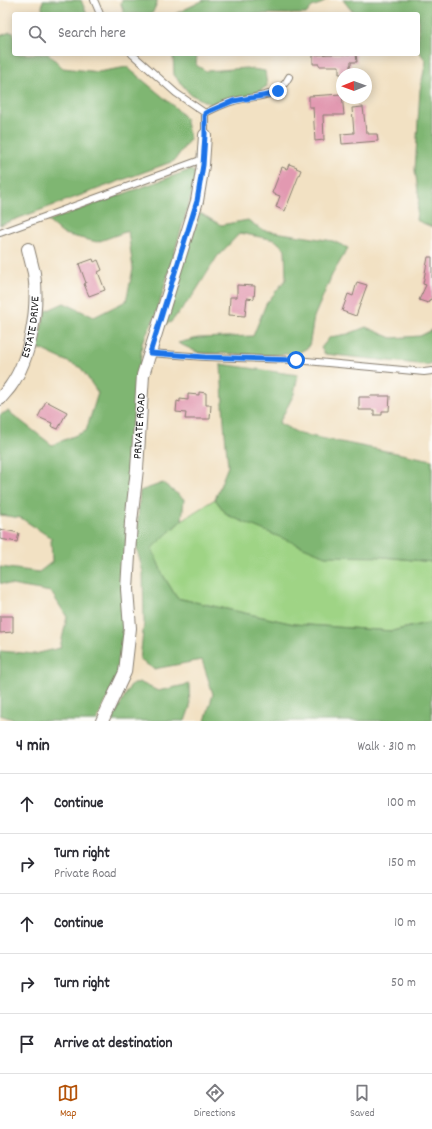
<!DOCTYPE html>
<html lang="en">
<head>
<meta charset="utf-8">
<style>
	:root { --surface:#fff; --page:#f2f2f3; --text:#2b2b33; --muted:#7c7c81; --line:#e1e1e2; --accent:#b45309 }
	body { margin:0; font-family:Dekko,sans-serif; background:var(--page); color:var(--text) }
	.compass { position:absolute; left:336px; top:68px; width:36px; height:36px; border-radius:50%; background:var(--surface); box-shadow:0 2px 10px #0003; rotate:269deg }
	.stop { position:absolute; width:12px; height:12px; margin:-9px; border:3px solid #1a73e8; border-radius:50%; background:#fff }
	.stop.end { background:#1a73e8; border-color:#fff; box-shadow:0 1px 4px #0008 }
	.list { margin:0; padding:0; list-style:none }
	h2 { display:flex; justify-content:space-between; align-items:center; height:52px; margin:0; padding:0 16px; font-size:17px }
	h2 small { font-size:13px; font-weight:400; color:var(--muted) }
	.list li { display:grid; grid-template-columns:26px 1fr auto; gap:12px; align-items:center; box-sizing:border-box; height:60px; padding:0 16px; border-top:1px solid var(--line) }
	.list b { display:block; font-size:15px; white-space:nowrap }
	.list p { margin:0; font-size:13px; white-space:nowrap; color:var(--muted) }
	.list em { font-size:13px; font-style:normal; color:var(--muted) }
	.icon { flex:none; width:22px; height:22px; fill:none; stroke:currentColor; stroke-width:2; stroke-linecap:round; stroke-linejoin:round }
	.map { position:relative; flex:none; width:432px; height:721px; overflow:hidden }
	.search { position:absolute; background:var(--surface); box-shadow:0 2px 10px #0003; left:12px; right:12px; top:12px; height:44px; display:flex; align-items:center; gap:10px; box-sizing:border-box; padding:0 14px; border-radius:4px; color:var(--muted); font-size:15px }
	.sheet { height:352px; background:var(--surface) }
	nav { display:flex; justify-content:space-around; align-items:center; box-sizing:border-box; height:56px; border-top:1px solid var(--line); background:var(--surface); font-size:11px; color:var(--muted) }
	nav a { display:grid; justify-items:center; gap:2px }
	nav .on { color:var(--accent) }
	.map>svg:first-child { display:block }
</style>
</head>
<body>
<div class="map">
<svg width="432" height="721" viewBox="0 0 432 721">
	<rect width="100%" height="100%" fill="#fdfcf7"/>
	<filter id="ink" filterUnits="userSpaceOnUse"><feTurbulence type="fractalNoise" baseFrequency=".025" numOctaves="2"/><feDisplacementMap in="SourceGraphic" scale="8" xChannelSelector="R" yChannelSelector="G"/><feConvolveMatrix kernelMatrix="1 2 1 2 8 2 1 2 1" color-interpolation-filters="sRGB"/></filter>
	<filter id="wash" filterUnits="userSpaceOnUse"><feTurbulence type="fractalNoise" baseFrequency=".012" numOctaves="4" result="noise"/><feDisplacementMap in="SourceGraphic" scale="16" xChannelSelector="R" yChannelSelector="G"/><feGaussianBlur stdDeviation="0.9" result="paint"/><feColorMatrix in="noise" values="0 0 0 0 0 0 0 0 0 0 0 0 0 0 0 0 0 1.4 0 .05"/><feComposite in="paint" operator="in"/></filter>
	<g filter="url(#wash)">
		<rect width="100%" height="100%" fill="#f2e1c3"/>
		<path fill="#9fd485" stroke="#5e7850" d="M215,499l12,16 157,42 48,5v60l-40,9 -98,-7 -117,-26 -14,-23 -12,-27 31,-28z"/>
		<g fill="#7fb672" stroke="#4e6947">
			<path d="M43,0h38l6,14h-42l-3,-6z"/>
			<path d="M122,0h35v3l-5,11h-29v-4l-2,-6z"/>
			<path d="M204,0h121l-2,3 -11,4 -6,7h-131z"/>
			<path d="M343,0h89v227l-16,-7 3,-22 -4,-28 5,-80 6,-29 -8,-11v-36h-56l-11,-4z"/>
			<path d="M10,32l4,1v21h35l14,14 35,4 29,-5 48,40 10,11 5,21 -16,22 -174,64v-189z"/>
			<path d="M173,54h24l-1,11 10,6 40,-3 19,3 2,15 -12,8 -43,11 -22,-11 -16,-19z"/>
			<path d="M190,170l5,2 -1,14 -38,129 -14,28 -20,244 2,56 -3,25 -24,53h-79l-18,-6v-64l35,3 25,-6 7,-31 -16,-25 -51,-9v-16l39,5 13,-10 -1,-24 -30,-20 -21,-3v-100l8,-4 44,34 34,-14 12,-38 -17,-25 -45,-21 10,-36 18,-8 30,14 32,-16 7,-32 -5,-38 -31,11 -34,-8 -15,-13z"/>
			<path d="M200,213l21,12 27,-5 14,10 71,11 15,7 -16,27 -18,42 -5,30 -11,6 -26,2 -73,-2 -21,-10 20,-5 55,-2 13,-32 20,-25 -1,-30 -10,-9 -35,-7 -23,24 -23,37 -23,28 -9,4z"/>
			<path d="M366,327l26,11 28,-2 12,-6v33l-5,2 -102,-11 -4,-6 9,-11 18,-3z"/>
			<path d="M221,364l77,11 -4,19 -15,29 21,11 132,26v102l-48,-5 -59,-1 -98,-41 -12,-16 13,-33 -4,-43z"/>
			<path d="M163,483l21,16 -2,21 -30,28 11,27 14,23 117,26 98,7 40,-9v99h-227l8,-27 -11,-34 -48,9 -14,-9 4,-38 -1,-50 -7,-26 4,-55z"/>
			<path d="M139,682l19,9 31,-7 1,23 -5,14h-73l18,-35z"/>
		</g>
		<g id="blocks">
			<g fill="#e299b1">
				<path d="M328,54h28l1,8h-6v3h-1v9h-11v-8h-20v-2h-6v-9z"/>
				<path d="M342,94l2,21h-21l1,25 -9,1 -2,-34h-4v-11z"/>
				<path d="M363,107l3,25h2v2h9l1,7 -36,3 -1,-10 13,-1 -2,-25z"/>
				<path d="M289,164l8,3 -1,1 5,2 -16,41 -9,-4 4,-11 -8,-3 10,-26 5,2z"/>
				<path d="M428,257h4v43l-2,-1 -2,4 -9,-3 7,-15 -3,-1z"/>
				<path d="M93,259l1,3 4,-2 4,10 -4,2 7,18 -16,6 -5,-12 2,-1 -7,-19z"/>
				<path d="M357,282l10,3 -11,31 -14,-5 6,-17 5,2z"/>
				<path d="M237,285l18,1 -1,13 -7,-1 -2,18 -16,-1 1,-18h7z"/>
				<path d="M199,392l7,1v12h5l-1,14h-25l1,-6 -10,-1 1,-11 3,1v-3l8,1v-6l11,1z"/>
				<path d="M370,396h20l-1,15h-7v4h-8v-5h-15v-13h11z"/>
				<path d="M46,401l21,11 -9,17 -7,-3 1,-3 -14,-6z"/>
				<path d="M0,529l19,4 -2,9 -17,-3z"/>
				<path d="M0,616h13v16l-13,1z"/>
			</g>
		</g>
	</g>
	<g filter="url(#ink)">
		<use href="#blocks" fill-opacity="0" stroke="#877e70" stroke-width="1"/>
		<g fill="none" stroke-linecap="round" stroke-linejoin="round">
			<g stroke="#877e70" stroke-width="8">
				<g id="lane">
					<path d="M94,0l6,14"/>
					<path d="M132,54l44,39 29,20v22"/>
					<path d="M205,113c9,-4 19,-10 29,-12 22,-6 44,-2 55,-24"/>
					<path d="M0,233l203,-74"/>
					<path d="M150,353l55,4 91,3 128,12 8,-1"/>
				</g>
			</g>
			<g stroke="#877e70" stroke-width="14">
				<g id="street">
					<path id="s1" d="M0,399c3,-4 7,-8 10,-12 21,-29 29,-79 24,-114 -2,-8 -4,-16 -6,-24"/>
					<path id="s2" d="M102,721l23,-49 5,-44 -3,-39 4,-67 6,-53 6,-94 54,-174 6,-36 2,-30"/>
				</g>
			</g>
			<use href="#lane" stroke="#fff" stroke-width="6"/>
			<use href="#street" stroke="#fff" stroke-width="12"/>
		</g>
	</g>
	<g fill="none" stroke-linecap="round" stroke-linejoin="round" filter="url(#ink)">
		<path stroke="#1a73e8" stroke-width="5" d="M278,91l-10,4 -35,6 -28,12v22l-2,30 -6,36 -47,152 55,4 91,3"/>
	</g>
	<g text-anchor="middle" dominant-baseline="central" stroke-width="3" stroke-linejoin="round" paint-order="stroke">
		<g font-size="12" fill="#1c1c1c" stroke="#fdfcf7">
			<text stroke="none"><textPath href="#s1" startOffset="80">ESTATE DRIVE</textPath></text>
			<text stroke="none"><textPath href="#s2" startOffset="301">PRIVATE ROAD</textPath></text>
		</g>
	</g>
</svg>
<svg class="compass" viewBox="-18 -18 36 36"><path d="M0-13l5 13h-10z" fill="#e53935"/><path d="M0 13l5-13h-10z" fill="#7c7c81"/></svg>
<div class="stop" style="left:296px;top:360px"></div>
<div class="stop end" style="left:278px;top:91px"></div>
<div class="search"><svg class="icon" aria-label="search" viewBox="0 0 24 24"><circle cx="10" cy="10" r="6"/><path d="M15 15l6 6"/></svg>Search here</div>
</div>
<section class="sheet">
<h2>4 min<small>Walk · 310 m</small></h2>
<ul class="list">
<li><svg class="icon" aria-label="ahead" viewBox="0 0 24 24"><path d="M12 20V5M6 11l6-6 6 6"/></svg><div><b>Continue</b></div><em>100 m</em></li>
<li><svg class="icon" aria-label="right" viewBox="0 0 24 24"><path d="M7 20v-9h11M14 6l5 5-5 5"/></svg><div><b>Turn right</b><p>Private Road</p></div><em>150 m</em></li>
<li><svg class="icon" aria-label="ahead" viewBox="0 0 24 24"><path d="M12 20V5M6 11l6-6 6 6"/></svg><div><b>Continue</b></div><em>10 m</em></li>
<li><svg class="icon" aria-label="right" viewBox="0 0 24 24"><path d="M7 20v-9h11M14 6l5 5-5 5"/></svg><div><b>Turn right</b></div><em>50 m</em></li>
<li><svg class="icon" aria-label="arrive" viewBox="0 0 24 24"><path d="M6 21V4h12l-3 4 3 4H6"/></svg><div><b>Arrive at destination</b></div></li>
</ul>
</section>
<nav>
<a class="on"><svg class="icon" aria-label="map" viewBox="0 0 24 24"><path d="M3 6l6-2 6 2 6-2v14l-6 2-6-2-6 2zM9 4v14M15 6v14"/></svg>Map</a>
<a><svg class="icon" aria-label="directions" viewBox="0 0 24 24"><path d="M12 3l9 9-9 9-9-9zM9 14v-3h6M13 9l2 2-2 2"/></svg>Directions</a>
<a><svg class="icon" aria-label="saved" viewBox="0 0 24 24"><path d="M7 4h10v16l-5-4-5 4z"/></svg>Saved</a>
</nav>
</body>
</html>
